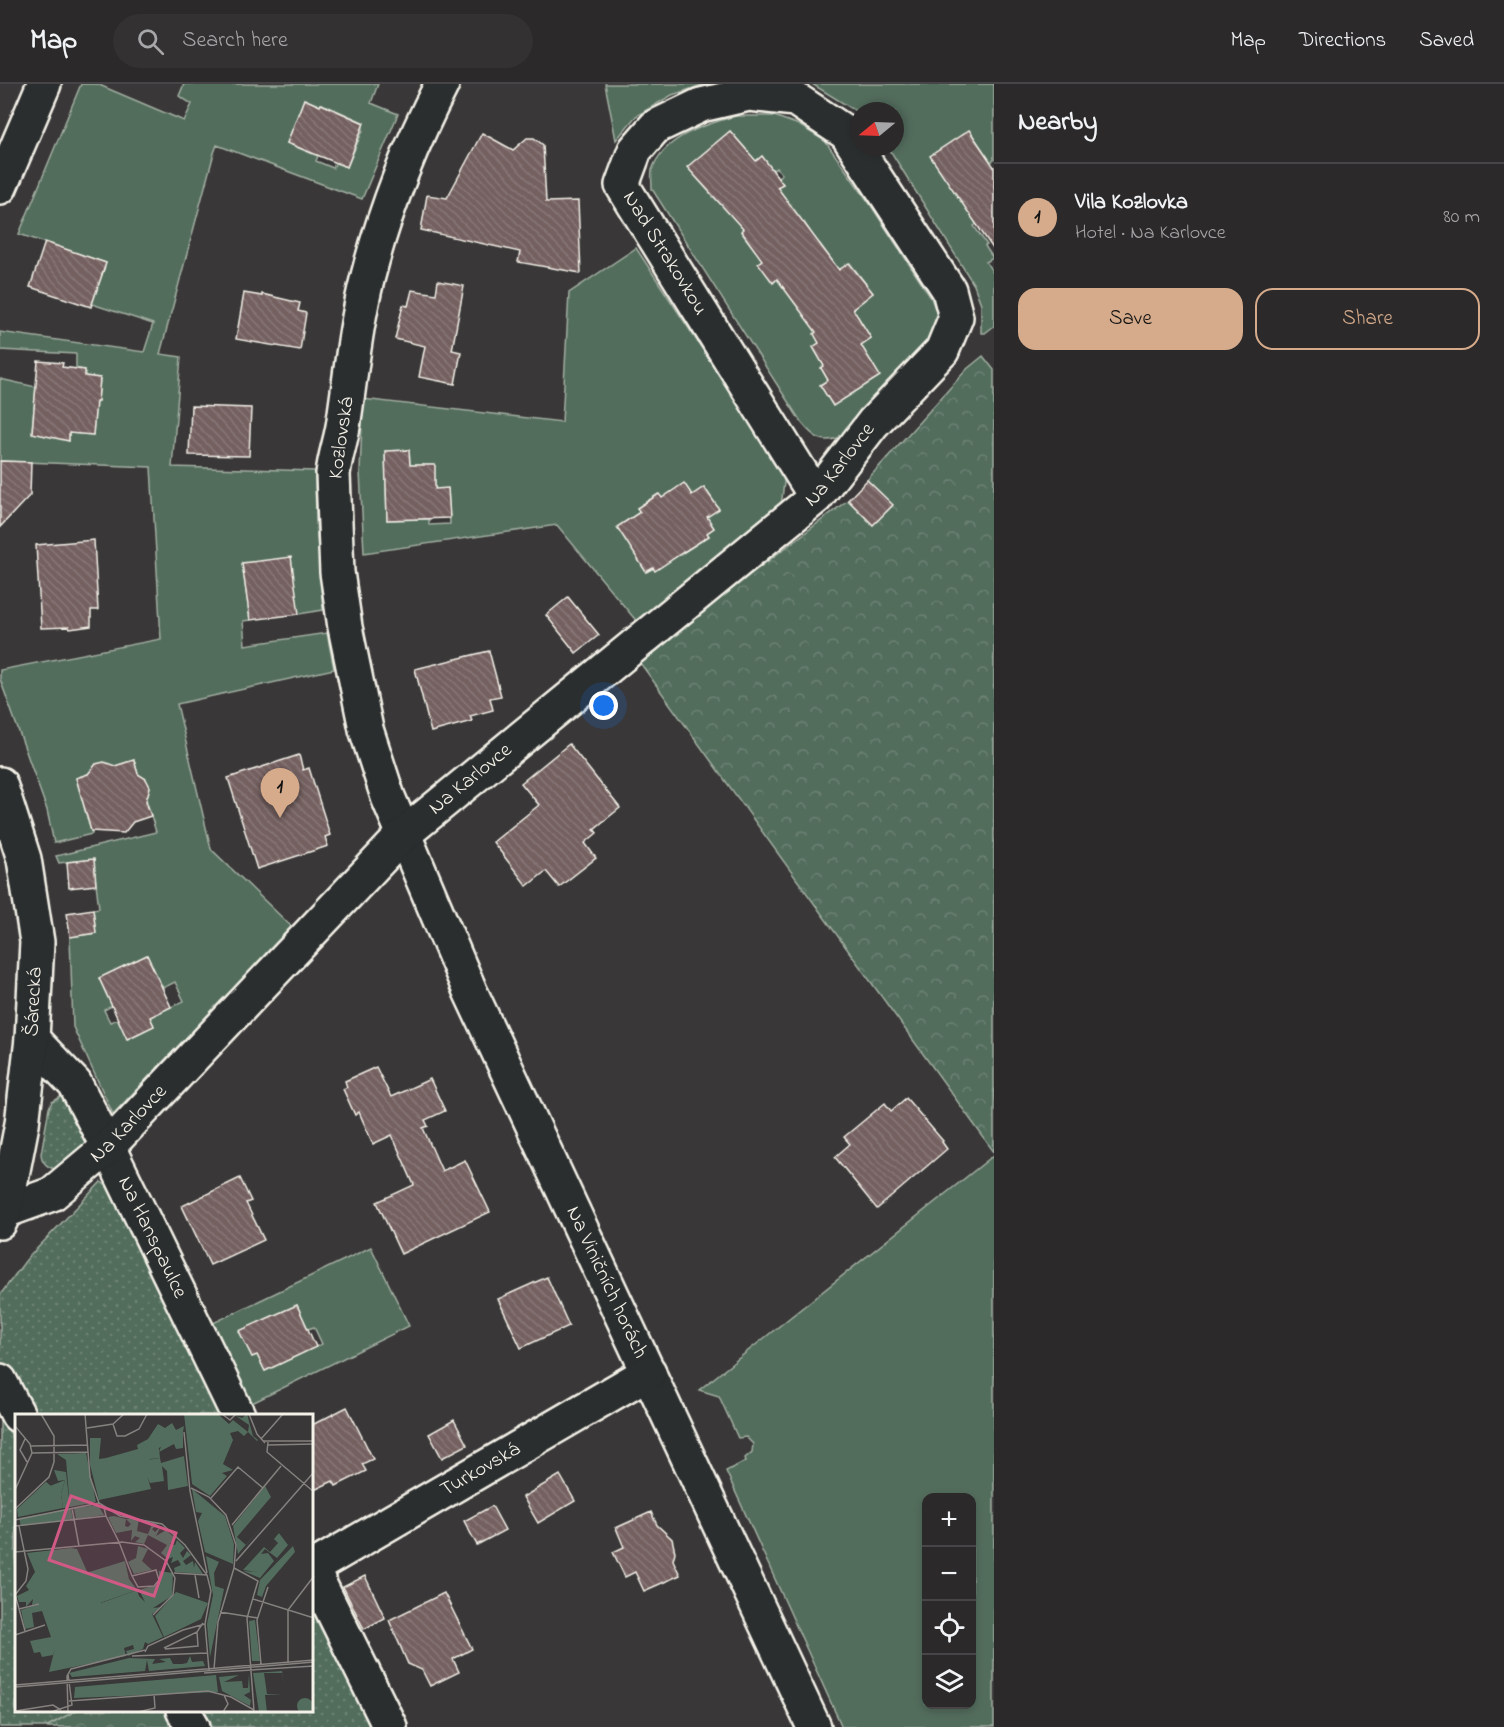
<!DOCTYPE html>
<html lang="en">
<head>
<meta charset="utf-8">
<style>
	:root { --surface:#2b292a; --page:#333132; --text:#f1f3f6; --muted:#a6a6a8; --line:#474547; --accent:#d6ab8b }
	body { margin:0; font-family:"Indie Flower",sans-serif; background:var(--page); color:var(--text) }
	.controls { position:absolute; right:18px; bottom:18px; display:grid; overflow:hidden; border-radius:12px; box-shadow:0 3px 9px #0003 }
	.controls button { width:54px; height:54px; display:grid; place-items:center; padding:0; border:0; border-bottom:2px solid var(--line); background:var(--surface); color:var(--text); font:30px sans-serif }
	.compass { position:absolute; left:850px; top:18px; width:54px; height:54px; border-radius:50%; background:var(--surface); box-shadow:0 3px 9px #0003; rotate:251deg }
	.you { position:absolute; left:604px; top:622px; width:21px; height:21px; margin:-15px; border:4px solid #fff; border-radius:50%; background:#1a73e8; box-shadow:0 0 0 9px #1a73e833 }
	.badge { display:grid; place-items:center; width:39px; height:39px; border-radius:50%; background:var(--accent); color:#111; font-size:20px; font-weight:700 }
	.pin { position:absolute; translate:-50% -50px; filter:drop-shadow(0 2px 3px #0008) }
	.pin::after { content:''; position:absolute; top:32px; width:21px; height:18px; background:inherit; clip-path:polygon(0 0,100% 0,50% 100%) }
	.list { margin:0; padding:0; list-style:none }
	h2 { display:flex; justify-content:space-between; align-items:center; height:78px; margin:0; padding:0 24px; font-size:26px }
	h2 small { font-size:20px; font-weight:400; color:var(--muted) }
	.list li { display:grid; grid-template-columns:39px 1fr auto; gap:18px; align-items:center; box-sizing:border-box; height:108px; padding:0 24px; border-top:2px solid var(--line) }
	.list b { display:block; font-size:22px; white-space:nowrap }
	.list p { margin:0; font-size:20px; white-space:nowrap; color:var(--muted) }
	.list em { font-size:20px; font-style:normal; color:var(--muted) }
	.actions { display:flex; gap:12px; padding:18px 24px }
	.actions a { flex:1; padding:14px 0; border:2px solid var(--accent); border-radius:18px; text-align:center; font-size:21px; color:var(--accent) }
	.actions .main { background:var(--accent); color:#111 }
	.icon { flex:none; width:33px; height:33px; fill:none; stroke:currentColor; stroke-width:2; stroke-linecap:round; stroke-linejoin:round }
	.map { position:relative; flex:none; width:994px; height:1643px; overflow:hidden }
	header { display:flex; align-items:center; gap:36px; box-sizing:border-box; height:84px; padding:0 30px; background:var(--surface); border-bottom:2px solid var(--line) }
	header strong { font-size:28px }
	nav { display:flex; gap:33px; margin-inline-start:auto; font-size:21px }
	.search { width:420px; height:54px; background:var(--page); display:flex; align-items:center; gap:15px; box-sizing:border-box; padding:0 21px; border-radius:33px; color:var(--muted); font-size:22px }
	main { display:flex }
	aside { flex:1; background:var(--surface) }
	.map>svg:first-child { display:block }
</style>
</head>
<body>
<header>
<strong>Map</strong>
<div class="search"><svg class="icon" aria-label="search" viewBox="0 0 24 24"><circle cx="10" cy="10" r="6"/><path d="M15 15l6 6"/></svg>Search here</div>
<nav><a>Map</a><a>Directions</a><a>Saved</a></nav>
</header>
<main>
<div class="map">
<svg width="994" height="1643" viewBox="0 0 994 1643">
	<defs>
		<pattern id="grass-dots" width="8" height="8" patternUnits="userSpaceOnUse" patternTransform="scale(1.5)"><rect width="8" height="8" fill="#526d5d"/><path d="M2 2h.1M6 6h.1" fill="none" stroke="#6c8274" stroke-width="1.8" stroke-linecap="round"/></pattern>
		<pattern id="forest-crowns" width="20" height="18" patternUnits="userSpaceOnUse" patternTransform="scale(1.5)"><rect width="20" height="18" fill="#526d5d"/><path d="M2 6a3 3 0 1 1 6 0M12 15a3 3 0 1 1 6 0" fill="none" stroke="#6c8274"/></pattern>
		<pattern id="building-back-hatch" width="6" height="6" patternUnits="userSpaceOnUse" patternTransform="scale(1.5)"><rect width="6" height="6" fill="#746060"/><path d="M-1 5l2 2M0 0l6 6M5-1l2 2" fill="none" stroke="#877"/></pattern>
	</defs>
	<rect width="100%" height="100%" fill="#393738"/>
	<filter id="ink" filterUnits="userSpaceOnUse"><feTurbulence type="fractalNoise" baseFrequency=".0167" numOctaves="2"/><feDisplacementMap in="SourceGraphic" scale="12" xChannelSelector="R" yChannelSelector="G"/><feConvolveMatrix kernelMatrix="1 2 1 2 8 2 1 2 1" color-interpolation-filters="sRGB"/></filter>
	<g filter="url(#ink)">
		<g fill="url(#grass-dots)" stroke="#a3afa2" stroke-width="1.5">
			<path d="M64,1011l28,45 -32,29c-10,1 -18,-5 -19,-15l8,-46 3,-6z"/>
			<path d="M101,1098l6,4 7,-1 112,230h-197l-29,-53v-67l26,-35z"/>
			<path d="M0,1330l16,30v266l61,1 -31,16h-46z"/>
			<path d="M312,1510l68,133h-177l-10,-16 119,-1z"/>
		</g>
		<g fill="url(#forest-crowns)" stroke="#a3afa2" stroke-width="1.5">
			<path d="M983,272l11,14v782l-356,-492 210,-160 25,25 19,-20 -25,-25 100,-111z"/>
			<path d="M77,1626l87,1 9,16h-127z"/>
		</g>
		<g fill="#526d5d" stroke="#a3afa2" stroke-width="1.5" fill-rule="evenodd">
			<path d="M81,0h16l87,37 8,-17 -13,-8 5,-12h194l-7,19 27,11 -36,85 -145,-54 -3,8 -54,201 21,3 -9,110 143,4 1,52 7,87 -24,4 -57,-51 8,57 -7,1 2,24 82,-12 7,36 -157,35 34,145 81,78 -179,187 -40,-87 -3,-90 26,-4 -3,-24 6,-1 -6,-49 -34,4 -3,-7 100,-24 -10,-33 4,-12 -4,-7 -7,-4 -5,-16 -22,7 -16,-3 -5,9 -15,5 16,56 -38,9 -7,-33 -47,-131v-9l161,-31 -10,-172 -151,-6v-82l36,8 -4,42 21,3 16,8v-7l24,2 3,-34h2l2,-22 -15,-3v-6l-9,-1v-15l-76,-4v-18l144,20 9,-28 -61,-20 14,-41 -87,-29zM304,15l16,7 2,-2 41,18v8l-16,37 -12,-4 -2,5 -17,-7 2,-5 -31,-13zM147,871l16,33 12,-6 9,19 -34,16 4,9 -26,13 -10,-20 -8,3 -6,-12 8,-4 -13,-28z"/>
			<path d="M605,0h101l-34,11 -36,21 -20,24z"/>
			<path d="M812,0h182v76l-3,2 -22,-32 12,91 -7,5 13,19 -2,1 8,12 -7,4 8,12v52l-9,7h-4v-29l-7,-19 -86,-138h7v-36h-36v2z"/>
			<path d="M736,32h38l25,9 26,16 45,63 61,94 7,18 -4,21 -90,99c-22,9 -30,2 -43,-14l-149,-233c0,-6 -1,-13 0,-19 11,-33 54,-46 84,-54zM730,47l16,18 4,17 12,-10 11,14 4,-2 5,6 -4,3 5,7 -6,3 22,38 5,-3 6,9 -4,3 10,13 4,-3 19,26 11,-7 23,30 -20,16 18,29 -10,7 -28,60 -13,-20 8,-5 -7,-12 3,-2 -11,-19 6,-4 -5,-9 20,-13 -50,-47 -11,8 -16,-33 -2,1 -14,-18 6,-6 -34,-30 -25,-29z"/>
			<path d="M636,164l149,227 -4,31 -143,117 -81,-98 -193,28 -4,-81 3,-73 199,23 7,-129zM409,366l1,15h24l1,24h13l2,35 -21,1v-6l-42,1 -2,-69zM684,400l8,11 12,-8 15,22 -12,8 7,11 -7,5 2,3 -28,18 -35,18 -28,-45 22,-15 -3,-4 21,-14 4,4z"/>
			<path d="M994,1071v572h-152l-116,-256 20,-10 -1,-3 7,-6 1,-8 -7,-7 -8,1 -19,-42 -20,-6zM926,1414h46v206h-46z"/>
			<path d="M371,1163l38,79 -161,79 -39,-80zM297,1221l11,24 6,-2 8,17 -57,27 -8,-16 -5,1 -12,-25z"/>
		</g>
		<g fill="url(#building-back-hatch)" stroke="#f4f1e8" stroke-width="1.5">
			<path d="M304,15l16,7 1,-2 43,19 -17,44 -60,-24z"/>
			<path d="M969,46l25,37v83l-64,-94z"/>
			<path d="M730,47l26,30 6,-5 21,28 -6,3 62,83 10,-7 24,30 -20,16 18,29 -10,7 19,31 -47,30 -13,-21 8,-5 -7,-12 3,-2 -11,-19 6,-4 -5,-9 2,-2 -39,-53 -4,4 -15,-20 4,-3 -21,-29 2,-2 -56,-62z"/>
			<path d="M482,49l31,17 14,-12h7l9,7 3,57 32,-1 3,72 -63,-11 2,-10 -99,-22 6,-35 20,3z"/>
			<path d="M45,158l61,21 -15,44 -61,-20z"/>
			<path d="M438,197l26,5 -12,64 9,2 -6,32 -36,-7 6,-31 -30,-7 8,-34 5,1 4,-16 24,4z"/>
			<path d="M244,209l18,3v-2l38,9 -2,8 8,2 -6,37 -64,-11z"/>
			<path d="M38,277l25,2 -1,4 23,3v6l15,2 -2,23h-2l-3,34 -24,-2v8l-37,-8z"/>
			<path d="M191,322l60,2 -2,48 -60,-1z"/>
			<path d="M409,366l1,15h25v24l13,-1 2,30 -63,2 -2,-69z"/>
			<path d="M0,377l31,1 -1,33 -30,32z"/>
			<path d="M867,396l26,25 -20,20 -25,-25z"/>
			<path d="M684,399l8,12 12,-8 15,22 -12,8 7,11 -7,5 2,3 -27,17 -27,18 -2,-3 -7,4 -29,-45 23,-15 -3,-4 22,-14 3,4z"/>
			<path d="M94,456l4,70h-7v16l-21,3 -1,-2 -28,1 -5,-83z"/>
			<path d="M291,473l8,57 -49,6 -8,-57z"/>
			<path d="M568,513l31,38 -23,18 -30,-38z"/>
			<path d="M489,567l12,45 -11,2 3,12 -23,6 2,5 -41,11 -16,-63z"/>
			<path d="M569,660l51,64 -26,21 3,4 -12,10 11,15 -37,29 -13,-16 -19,15 -34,-44 46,-37 -18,-22z"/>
			<path d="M299,671l4,15 6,-2 21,67 -5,2 3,9 -71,23 -29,-91z"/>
			<path d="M134,676l4,14 8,5 4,8 -4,14 5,15 -18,6 -9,11 -33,-2 -15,-53 12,-4 8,-10 8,-2 11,4z"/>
			<path d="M94,775l2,26 -27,3 -2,-26z"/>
			<path d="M93,825l3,24 -26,4 -3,-24z"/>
			<path d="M147,871l24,52 -21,10 4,9 -27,13 -28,-61z"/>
			<path d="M376,983l15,30 39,-18 15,32 -20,9 3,6 -5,2 19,43 23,-11 25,52 -89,42 -24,-52 37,-17 -22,-50 -19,9 -14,-32 -4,3 -12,-26 4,-2 -2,-6z"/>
			<path d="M906,1014l37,43 -1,1 5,7 -70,60 -42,-52 15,-13 -6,-7 41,-34 6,8z"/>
			<path d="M240,1094l11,23 -5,2 18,37 -54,25 -28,-59z"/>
			<path d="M547,1193l22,49 -48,22 -23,-49z"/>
			<path d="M297,1221l19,42 -51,24 -8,-16 -5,2 -13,-26z"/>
			<path d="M347,1323l26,52 -11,5 4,7 -30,15 -3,-5 -21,10v-66z"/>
			<path d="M454,1336l13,25 -25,13 -13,-24z"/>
			<path d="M560,1391l15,26 -37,22 -15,-26z"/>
			<path d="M492,1422l13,24 -28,15 -13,-24z"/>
			<path d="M651,1428l6,13 15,14 3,13 -2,8 7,15 -36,16 -9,-19 -10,5 -12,-25 11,-5 -8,-19z"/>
			<path d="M365,1492l20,42 -21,11 -21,-42z"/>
			<path d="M444,1509l28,56 -19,10 6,13 -29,14 -8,-16 -14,-6 -19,-44z"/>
		</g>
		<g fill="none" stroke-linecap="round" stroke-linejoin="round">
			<g stroke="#f4f1e8" stroke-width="38">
				<g id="minor">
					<path id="s1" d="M442,0c-31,60 -57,126 -74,192 -12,46 -17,96 -24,144 -2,18 -9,35 -11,54l4,98 8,55 21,102 22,68 82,194 344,736"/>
					<path id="s2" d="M32,955l43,45 33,63 130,268"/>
					<path id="s3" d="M5,1127l47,-17 56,-47 296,-313 412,-337 57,-74 69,-72 14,-34 -7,-27 -103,-157 -51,-34 -46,-5 -48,11 -46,22 -20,23 -13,35 194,312"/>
					<path d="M0,1297l18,34"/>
					<path id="s4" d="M312,1484l337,-196"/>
					<path d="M312,1485l78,158"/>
					<path d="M183,1626l10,17"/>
				</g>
			</g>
			<g stroke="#f4f1e8" stroke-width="38">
				<g id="tertiary">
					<path d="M0,103l44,-103"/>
					<path d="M0,700l24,75 13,83 -5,97 -10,85 -17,87 -5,11"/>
				</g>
			</g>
			<use href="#minor" stroke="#2a2d2e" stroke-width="33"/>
			<use href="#tertiary" stroke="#2a2d2e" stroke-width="33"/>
		</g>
	</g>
	<g text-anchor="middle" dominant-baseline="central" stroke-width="4.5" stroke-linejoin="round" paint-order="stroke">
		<g font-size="21" fill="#f4f1e8" stroke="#2a2d2e">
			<text stroke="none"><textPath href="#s3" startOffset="1888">Nad Strakovkou</textPath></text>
			<text transform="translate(342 354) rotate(-82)">Kozlovská</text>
			<text stroke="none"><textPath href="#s3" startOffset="1126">Na Karlovce</textPath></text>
			<text stroke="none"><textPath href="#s3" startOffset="640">Na Karlovce</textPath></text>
			<text transform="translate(34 918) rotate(-87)">Šárecká</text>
			<text stroke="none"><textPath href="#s3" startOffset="154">Na Karlovce</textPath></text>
			<text stroke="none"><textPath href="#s2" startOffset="234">Na Hanspaulce</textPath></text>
			<text stroke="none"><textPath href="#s1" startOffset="1269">Na Viničních horách</textPath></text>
			<text stroke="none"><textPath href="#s4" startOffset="195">Turkovská</textPath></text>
		</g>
	</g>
	<g transform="translate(15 1330)">
		<rect width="298" height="298" fill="#393738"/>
		<path d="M169,0h34l11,10 4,-4 15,12 1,-7 -13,-9 6,2 5,-4 6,22 5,4 -1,1 -9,-9 -4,4 -6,-5 -8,2 3,7 -10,24 10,6 -11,3 5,3 -17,20 -18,-12zM157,9l4,7 8,-4 -1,6 -24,16 1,10 -10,1 -5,9 6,21 -52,11 -9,-35v-27h11l-2,21 7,-1 32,-9 -1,-4 11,-6 10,-15 7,4zM71,39l10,49 -26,5 -4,-47 -9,-6zM50,66l-4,14 2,14 -45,9 -1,-8 29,-27 4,4zM250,72l6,11 -34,40 9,8 34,-40 -42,49 -5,-28zM83,91l6,10 -28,4 -2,-11zM56,95l2,10 -52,7 -2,-8zM264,119l9,12 -11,13 -12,-9 -4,5 7,-1 6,8 -14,17 -17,-7 16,1 -16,-2 21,-23 6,5 8,-9 -4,-4zM278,132l2,6 -29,34 -4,11 -5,-2 3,-15zM191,142l13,6 -5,11 1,13 9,3 -14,68 -3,-33 6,-29zM240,206l5,41h-8l-3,-40zM175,242l2,6 11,-1 2,5 -56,5 -2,-11 -2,11 -73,6 -3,-4 60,-15 26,1 -5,9 2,-4 14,-2 -7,-3 11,-1 3,6h9l5,-1zM267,257l2,18 -2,-16h-18l3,21h15l-17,1 2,17h-8l-6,-39zM234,260l1,18 -6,3 7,5 -1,6 -28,-15 -3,-14 20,-2 -15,7 18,-1 1,7h5zM201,261l2,17 -144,6 1,-11zM282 292a8 8 0 1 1 16 0a8 8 0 1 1-16 0Z" fill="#526d5d"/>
		<path d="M39,56l12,2 4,35 -7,1 -2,-14 4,-14 -7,1zM110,147l4,18 8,11 -37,13 -14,-30z" fill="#526d5d"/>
		<path d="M191,4l7,4 14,29 -3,10 -7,5h-11l-18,-36 7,-9zM197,10l13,30 -4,7 -9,3 -6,-3 -10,-21 19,22 -3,-11 10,7v-8l-11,-13 4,-2 -5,-9 -8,4 -6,10 -4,-8zM168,18v16l-7,1 -2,-5 -15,8 4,-11zM169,42l4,30 -20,4 -1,-19 -5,-5 2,15 -14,2 -10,-22 20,-3 1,5zM31,68l15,12 -19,17 -5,1 -1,-7 -16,2zM177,75l33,27 9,28 -1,20 -28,-12 -7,-31 4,-8 -6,-1zM99,102l12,3 -1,7 3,1 3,-3 -5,-5h13l-2,12 11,3 5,-12 5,3 -6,4 3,3 6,-6 -5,10 10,-6 9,8 -5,6 5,1 2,-5 8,8 -5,5 3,5 4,-7 4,4 -8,6 3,4 7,-4 1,7 1,-6 8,12 -28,-2 -1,-4 7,-3 -3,-5 -7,3 2,-6 -5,2 -7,-6 6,-8 -19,-10 -4,9 -9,-2 5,-4 -5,-2 -4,5 1,-11 -16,3 -8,-16zM123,132l10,3 -6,12 10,9 -18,4 -6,-12 8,-4zM56,134l6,1 24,54 36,-13 2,6 6,6 -6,-12 20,-6v-13l14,2 -1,23 -19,12 9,-1 -10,7 11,23 -15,7 -3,-2 -2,7 -15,7 -2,-5 8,-2 -1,-4 -9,3 2,8 -77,16 6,-24 -2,7 -11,2 -2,-5 -6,1 -4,-12 21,-4 -9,-26 -10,2 2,14 -9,2 -4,-19 18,-6 -7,1 1,-6 -7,8v-5h-7l-2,-6 12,-6 -3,-4 9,-14 -8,-19zM161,178l32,11 -7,16 -37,18 -9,-21z" fill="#526d5d" fill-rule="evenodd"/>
		<path fill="none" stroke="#84817e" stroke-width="1.5" d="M70,0l5,63 9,26 21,13 42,8 23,21 22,30 4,16 -6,33 4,46M207,0l8,6 6,-6M234,0l8,20 8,9M98,10l4,12h8l14,-7 8,-15M0,12l15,18 2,9 -17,37M72,14l26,-4 11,-10M169,18l6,59 17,82M10,25l-5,11 7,12M246,25l22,-25M248,27h51M253,28l-1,10 47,40M253,31l46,-1M16,32l57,-1M17,39l56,-1M176,74l18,9 17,18 10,30 -2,23 -16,54 -4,47M196,84l27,-31 25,21M57,94l7,38M89,94l2,8 13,26 13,34 6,11 16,-1 5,-6 -3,-10 -24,6M0,95l34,-32 5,-15v-26l-13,-22M0,106l84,-17M217,111l49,-59M0,112l91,-10M0,138l107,-10 22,3 22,16 9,17 -2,17 -20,20M221,147l78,-89M219,154l24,13 -11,37 7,93M159,159l33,2M180,161l4,23M0,180l10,37M0,181l11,-14 2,-12 -9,-43M238,185l61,19M4,195l20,-5M205,198l38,6M0,221l30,-10M149,234l33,-16 6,-9M150,235l33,-3 -1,-14M130,238l3,-6 35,-16 22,-6M117,242l75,-3M273,248v-52l26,-34M246,250l-4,-44 11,-33M189,259l110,-7M0,271l299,-25M0,273l299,-25M54,287l139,-10 23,6 23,13M0,297l38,-6 8,5M36,298l21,-7 -4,-31M53,298l-1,-36 4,-7 74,-19M123,298l17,-4 -1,-14M208,298l5,-8 -4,-9"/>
		<path fill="#d15985" fill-opacity="0.15" stroke="#d15985" stroke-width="3" d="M56,82l105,37 -22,63 -105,-36z"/>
		<rect width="298" height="298" fill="none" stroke="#f4f1e8" stroke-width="3"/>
	</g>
</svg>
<div class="controls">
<button>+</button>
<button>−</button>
<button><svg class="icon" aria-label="locate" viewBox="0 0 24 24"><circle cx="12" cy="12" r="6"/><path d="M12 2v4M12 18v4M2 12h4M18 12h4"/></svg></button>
<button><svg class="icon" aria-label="layers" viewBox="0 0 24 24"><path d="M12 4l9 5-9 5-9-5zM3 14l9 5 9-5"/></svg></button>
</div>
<svg class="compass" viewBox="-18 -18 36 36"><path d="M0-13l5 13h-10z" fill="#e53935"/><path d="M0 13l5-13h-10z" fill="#a6a6a8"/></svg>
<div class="you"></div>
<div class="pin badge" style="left:280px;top:734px">1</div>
</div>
<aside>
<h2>Nearby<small></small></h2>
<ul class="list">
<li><span class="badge">1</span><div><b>Vila Kozlovka</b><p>Hotel · Na Karlovce</p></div><em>80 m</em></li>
</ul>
<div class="actions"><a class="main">Save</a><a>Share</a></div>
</aside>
</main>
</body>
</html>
